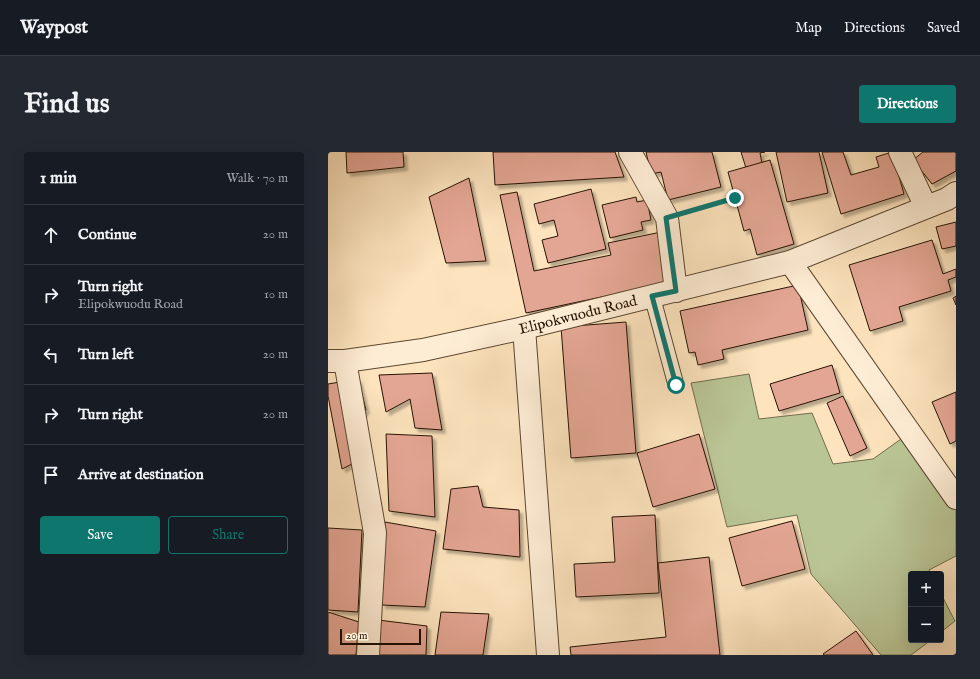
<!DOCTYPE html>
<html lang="en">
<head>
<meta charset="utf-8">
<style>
	:root { --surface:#171b24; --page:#242831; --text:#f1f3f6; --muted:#9ea1a6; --line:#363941; --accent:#0f766e }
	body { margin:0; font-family:"IM FELL English",serif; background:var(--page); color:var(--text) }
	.controls { position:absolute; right:12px; bottom:12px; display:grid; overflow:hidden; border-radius:4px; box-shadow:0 4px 16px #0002 }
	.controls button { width:36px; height:36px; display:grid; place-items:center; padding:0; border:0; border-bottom:1px solid var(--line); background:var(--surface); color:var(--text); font:20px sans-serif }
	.scale { position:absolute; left:12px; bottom:10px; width:81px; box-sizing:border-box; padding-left:4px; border:2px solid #261302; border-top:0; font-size:11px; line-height:14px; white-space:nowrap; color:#261302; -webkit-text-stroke:3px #feedd5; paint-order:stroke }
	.stop { position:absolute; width:12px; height:12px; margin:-9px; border:3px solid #0f766e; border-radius:50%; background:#fff }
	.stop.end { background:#0f766e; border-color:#fff; box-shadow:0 1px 4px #0008 }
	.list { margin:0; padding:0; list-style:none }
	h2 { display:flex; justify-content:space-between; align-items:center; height:52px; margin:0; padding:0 16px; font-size:17px }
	h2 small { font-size:13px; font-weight:400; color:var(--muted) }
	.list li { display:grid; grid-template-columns:26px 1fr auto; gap:12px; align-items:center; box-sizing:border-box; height:60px; padding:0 16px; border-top:1px solid var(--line) }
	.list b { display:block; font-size:15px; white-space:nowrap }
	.list p { margin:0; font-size:13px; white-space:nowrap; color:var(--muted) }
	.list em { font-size:13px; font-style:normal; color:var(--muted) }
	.actions { display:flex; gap:8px; padding:12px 16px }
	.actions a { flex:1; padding:9px 0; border:1px solid var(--accent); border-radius:4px; text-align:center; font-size:14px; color:var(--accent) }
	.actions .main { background:var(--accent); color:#fff }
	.icon { flex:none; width:22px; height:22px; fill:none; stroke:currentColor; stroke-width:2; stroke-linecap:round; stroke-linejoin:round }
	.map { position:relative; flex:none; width:628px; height:503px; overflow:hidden; border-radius:4px }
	header { display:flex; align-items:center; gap:24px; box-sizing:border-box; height:56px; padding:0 20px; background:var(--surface); border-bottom:1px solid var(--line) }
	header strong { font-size:19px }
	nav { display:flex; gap:22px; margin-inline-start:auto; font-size:14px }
	.intro { display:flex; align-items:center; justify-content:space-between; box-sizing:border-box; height:96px; padding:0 24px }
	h1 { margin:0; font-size:28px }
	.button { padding:10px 18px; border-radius:4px; background:var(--accent); color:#fff; font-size:14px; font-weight:700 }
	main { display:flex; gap:24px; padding:0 24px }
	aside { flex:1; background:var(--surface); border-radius:4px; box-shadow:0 4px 16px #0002 }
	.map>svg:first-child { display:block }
</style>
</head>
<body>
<header>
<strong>Waypost</strong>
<nav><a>Map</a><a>Directions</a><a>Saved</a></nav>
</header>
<div class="intro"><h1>Find us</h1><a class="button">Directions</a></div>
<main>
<aside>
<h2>1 min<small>Walk · 70 m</small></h2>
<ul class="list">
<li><svg class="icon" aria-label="ahead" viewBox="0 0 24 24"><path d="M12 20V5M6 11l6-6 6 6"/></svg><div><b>Continue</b></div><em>20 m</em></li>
<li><svg class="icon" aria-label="right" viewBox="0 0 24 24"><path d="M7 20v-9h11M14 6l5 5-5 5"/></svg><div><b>Turn right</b><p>Elipokwuodu Road</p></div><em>10 m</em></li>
<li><svg class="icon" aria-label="left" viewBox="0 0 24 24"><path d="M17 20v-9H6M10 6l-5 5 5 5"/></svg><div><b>Turn left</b></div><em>20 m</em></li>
<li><svg class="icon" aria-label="right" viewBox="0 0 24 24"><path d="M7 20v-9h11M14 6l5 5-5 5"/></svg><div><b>Turn right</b></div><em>20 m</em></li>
<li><svg class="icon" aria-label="arrive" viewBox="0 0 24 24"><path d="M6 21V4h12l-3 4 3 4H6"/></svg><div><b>Arrive at destination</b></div></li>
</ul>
<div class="actions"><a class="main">Save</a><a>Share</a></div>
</aside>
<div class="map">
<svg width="628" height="503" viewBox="0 0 628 503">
	<defs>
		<filter id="shadow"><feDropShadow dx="3.5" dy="3.5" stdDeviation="1" flood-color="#0004"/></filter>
	</defs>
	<rect width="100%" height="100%" fill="#fde4be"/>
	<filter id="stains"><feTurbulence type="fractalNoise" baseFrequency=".005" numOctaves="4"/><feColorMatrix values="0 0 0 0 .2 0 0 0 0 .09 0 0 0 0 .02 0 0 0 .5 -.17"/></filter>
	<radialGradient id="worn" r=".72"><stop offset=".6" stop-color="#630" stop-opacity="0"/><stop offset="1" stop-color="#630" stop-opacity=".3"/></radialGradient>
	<g fill="#bac595" stroke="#706c4c">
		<path d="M421,222l10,45 53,-6 21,51 40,-5 42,-30 41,73v54l-27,14 2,4h-20v66h20l-20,15h-30l-70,-81 -14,-59 -70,12 -36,-144z"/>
		<path d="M613,442l14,27 -14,11z"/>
	</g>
	<g fill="#e4a694" stroke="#261302" filter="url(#shadow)">
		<path d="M18,0h57l1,15 -57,6z"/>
		<path d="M165,0h122l9,25 -129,8z"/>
		<path d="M318,0h66l9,35 -53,13 -7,-28 -10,2z"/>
		<path d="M413,0h24l-5,1 2,10 -16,5z"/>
		<path d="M448,0h43l9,41 -41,9z"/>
		<path d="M494,0h21l8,23 28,-8 -3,-10 16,-5 12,42 -63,20z"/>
		<path d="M595,0h33v19l-24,13 -19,-24z"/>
		<path d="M442,8l24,84 -37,11 -7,-26 -6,2 -16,-59z"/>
		<path d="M141,26l17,83 -40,2 -17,-66z"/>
		<path d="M263,37l15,60 -58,14 -6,-23 16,-4 -4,-16 -15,4 -5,-20z"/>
		<path d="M189,40l17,79 77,-16 -3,-12 58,-12 11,50 -151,32 -26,-118z"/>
		<path d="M308,45l1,5 10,-2 4,20 -10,2 2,8 -33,8 -8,-33z"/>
		<path d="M628,70v24l-14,3 -6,-22z"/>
		<path d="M604,88l11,34 13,-5v8l-8,3 3,11 -52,16 4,14 -33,10 -21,-66z"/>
		<path d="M470,133l10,45 -86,20 2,9 -26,6 -3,-13 -6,1 -9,-42z"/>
		<path d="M628,144v9l-3,-7z"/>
		<path d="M298,170l10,131 -65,5 -10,-131z"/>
		<path d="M504,213l8,28 -61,18 -9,-27z"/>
		<path d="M104,221l10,57 -27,-2 -5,-29 -24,13 -7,-37z"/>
		<path d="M30,227l8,31 -16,16 8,35 -16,8 -14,-73v-12z"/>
		<path d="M628,240v49l-6,3 -18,-42z"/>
		<path d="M515,244l24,52 -17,8 -23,-53z"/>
		<path d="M58,282l46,2 3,81 -46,-6z"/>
		<path d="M371,282l16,55 -62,18 -16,-54z"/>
		<path d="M150,334l5,21 36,3 1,47 -77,-8 8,-60z"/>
		<path d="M327,363l4,78 -83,4 -2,-33 41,-2 -3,-45z"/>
		<path d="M464,369l13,48 -63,17 -13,-48z"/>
		<path d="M57,370l51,9 -11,76 -43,-2z"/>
		<path d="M0,376l34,2 -4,82 -30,-2z"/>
		<path d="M381,405l11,98h-149l-1,-8 96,-10 -8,-74z"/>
		<path d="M0,460l31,10 -3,33h-28z"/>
		<path d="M113,460l48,2 -6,41h-48z"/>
		<path d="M50,468l49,6 -1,29h-49z"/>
		<path d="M528,479l17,24h-49l-1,-1z"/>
	</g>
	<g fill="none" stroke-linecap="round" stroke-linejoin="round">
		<g stroke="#5c4731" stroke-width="17">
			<path id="service" d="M324,144l24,89"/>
		</g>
		<g stroke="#5c4731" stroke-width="24">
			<g id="minor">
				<path d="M302,0l37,66 9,73"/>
				<path d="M572,0l26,55"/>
				<path d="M462,110l166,236"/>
				<path d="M196,176l24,327"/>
				<path d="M17,209l30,172 -7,122"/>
			</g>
		</g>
		<g stroke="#5c4731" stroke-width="24">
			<path id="tertiary" d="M0,209h17l78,-11 101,-22 266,-66 157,-63 9,-6"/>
		</g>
		<path stroke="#261302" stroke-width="2.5" stroke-dasharray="1 2" stroke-linecap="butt" d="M362,59l45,-13"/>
		<use href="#service" stroke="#feedd5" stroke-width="15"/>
		<use href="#minor" stroke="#feedd5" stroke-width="22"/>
		<use href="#tertiary" stroke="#feedd5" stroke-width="22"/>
	</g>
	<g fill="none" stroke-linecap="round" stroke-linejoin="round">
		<path stroke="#0f766e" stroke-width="5" d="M348,233l-24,-89 24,-5 -10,-73 69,-20"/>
	</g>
	<g text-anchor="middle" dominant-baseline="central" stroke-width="3.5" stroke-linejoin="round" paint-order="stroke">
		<g font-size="15" fill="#261302" stroke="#feedd5">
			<text transform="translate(250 163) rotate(-14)">Elipokwuodu Road</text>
		</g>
	</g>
	<rect width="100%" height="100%" filter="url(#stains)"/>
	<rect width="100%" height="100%" fill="url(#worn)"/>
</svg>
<div class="controls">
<button>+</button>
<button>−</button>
</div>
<div class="scale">20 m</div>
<div class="stop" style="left:348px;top:233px"></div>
<div class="stop end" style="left:407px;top:46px"></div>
</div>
</main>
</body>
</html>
